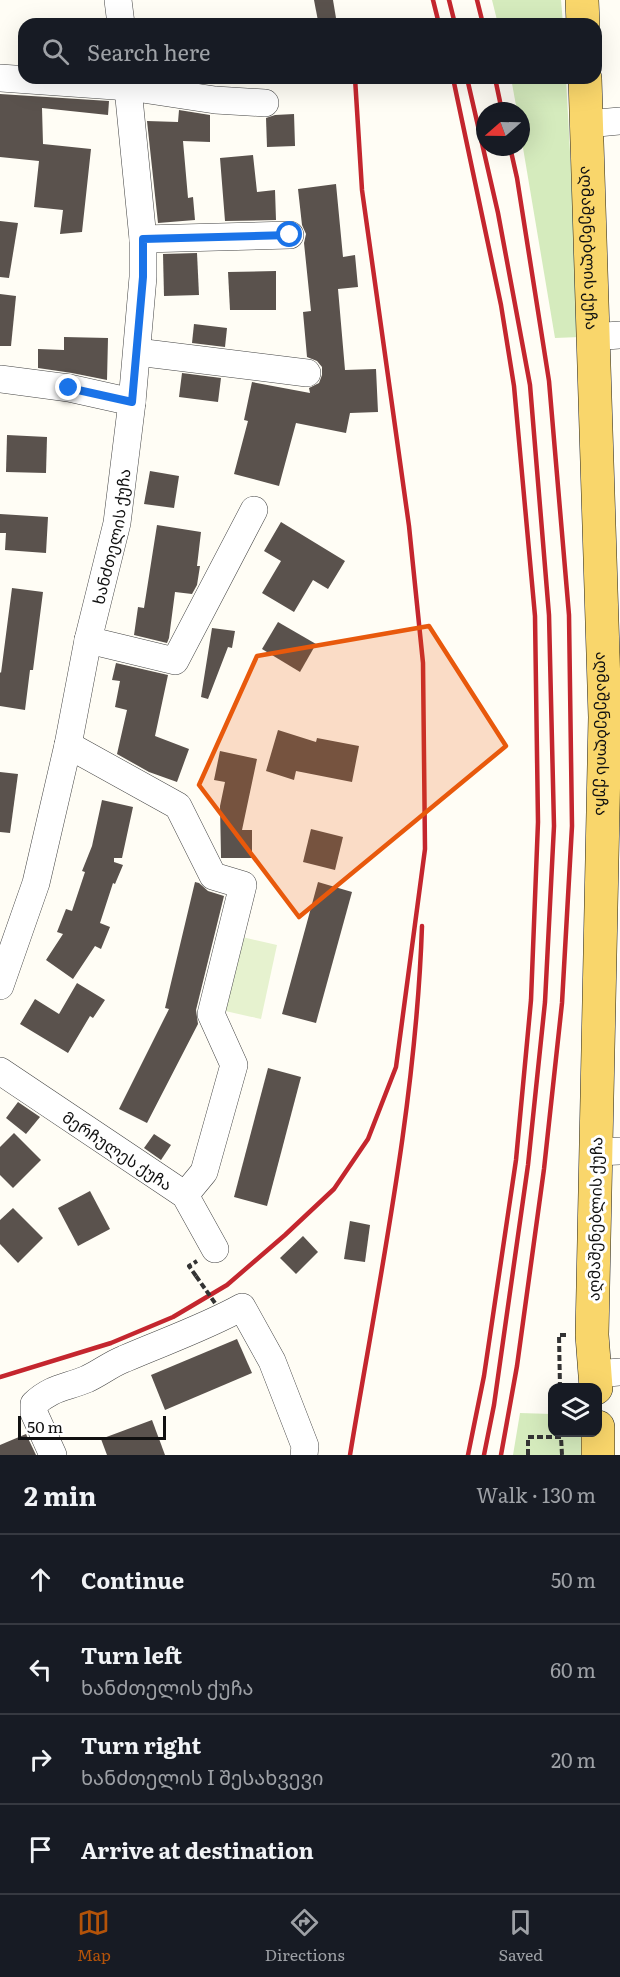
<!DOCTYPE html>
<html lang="en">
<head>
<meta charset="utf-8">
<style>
	:root { --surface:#171b24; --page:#20242c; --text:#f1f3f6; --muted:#9ea1a6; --line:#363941; --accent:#b45309 }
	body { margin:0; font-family:Literata,"Noto Sans Georgian",serif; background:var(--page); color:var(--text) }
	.controls { position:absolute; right:18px; bottom:18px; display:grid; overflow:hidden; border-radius:12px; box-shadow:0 6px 24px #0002 }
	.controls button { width:54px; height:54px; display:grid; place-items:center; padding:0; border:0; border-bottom:2px solid var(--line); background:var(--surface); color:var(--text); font:30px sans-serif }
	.compass { position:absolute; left:476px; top:102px; width:54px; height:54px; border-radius:50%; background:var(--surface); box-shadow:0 6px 24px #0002; rotate:250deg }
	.scale { position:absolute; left:18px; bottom:15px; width:148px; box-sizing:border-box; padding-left:6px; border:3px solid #111; border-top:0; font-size:16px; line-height:21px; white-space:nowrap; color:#111; -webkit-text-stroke:4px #fff; paint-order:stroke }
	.stop { position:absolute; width:18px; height:18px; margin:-14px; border:4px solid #1a73e8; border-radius:50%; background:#fff }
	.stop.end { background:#1a73e8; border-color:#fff; box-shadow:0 2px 6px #0008 }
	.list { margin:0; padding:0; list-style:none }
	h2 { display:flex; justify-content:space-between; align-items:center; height:78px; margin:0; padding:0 24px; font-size:26px }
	h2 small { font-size:20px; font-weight:400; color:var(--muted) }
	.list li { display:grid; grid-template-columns:39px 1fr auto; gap:18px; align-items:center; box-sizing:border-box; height:90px; padding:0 24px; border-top:2px solid var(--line) }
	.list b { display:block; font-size:22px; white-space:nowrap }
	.list p { margin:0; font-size:20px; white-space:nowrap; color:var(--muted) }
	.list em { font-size:20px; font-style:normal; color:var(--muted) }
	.icon { flex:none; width:33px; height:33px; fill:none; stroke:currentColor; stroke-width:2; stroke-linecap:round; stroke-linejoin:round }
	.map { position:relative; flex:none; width:620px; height:1455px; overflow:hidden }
	.search { position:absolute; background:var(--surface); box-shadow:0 6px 24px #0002; left:18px; right:18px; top:18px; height:66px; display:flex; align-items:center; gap:15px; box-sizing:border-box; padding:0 21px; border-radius:18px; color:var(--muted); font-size:22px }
	.sheet { height:438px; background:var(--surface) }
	nav { display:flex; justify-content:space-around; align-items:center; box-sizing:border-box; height:84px; border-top:2px solid var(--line); background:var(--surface); font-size:16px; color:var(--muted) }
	nav a { display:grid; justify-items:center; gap:3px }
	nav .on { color:var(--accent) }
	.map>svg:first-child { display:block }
</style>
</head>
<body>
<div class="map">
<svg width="620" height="1455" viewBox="0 0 620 1455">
	<rect width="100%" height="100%" fill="#fffdf5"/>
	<g fill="#d5ebbd">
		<path d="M492,0h69l2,24h-65z"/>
		<path d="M511,78h55l14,259 -25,1 -34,-202v-25h-4z"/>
		<path d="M520,1413l32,1v18l29,1v22h-68z"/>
	</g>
	<path fill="#e6f2cf" d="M238,936l39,9 -16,74 -40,-9z"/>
	<g fill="#5a524d">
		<path d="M314,0h19l3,18 -18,3z"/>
		<path d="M0,94l109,7 -1,14 -66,-7 1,36 48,5 -9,83 -22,2 3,-24 -29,-3 5,-46 -39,-4z"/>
		<path d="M179,110l31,5v27l-27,-1 5,57 5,-1 2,23 -37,3 -11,-102 31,1z"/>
		<path d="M294,114l1,32 -28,1 -1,-29 9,-3z"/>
		<path d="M253,155l4,37 18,-2 1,30 -51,1 -5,-63z"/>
		<path d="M336,184l7,73 12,-2 3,32 -20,2 7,81 31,-1 2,43 -28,1 -4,20 -50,-10 -17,63 -45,-12 14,-53 -4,-1 8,-38 58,11 -1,-5 10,-5 3,-8v-8l-5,-6 -10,-4 -4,-45 8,-1 -7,-68 2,-9 -4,-9 -4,-36z"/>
		<path d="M0,221l18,2 -9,55 -9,-1z"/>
		<path d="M197,253l2,42 -35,1 -1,-42z"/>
		<path d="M276,271v39h-46l-2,-38z"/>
		<path d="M0,294l16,2 -5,50h-11z"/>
		<path d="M194,324l33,4 -2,19 -33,-4z"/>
		<path d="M64,337l44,1 -1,42 -35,-7 -34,-5v-19l26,1z"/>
		<path d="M182,373l39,5 -3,24 -39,-5z"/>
		<path d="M7,435l40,2 -1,36 -40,-1z"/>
		<path d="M150,471l29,5 -5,32 -30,-4z"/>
		<path d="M0,514l48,3 -2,36 -41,-3 1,-17h-6z"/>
		<path d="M281,522l64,39 -17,28 -15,-9 -19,32 -32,-19 19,-32 -17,-10z"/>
		<path d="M157,525l44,7 -4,34h3l-3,19 -5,9 -17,-2 -6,46 -2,5 -33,-8 4,-28 6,1z"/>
		<path d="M12,588l31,4 -10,78h-3l-5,40 -25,-4v-34l1,1z"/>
		<path d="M278,622l38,22 -16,28 -38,-23z"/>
		<path d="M212,628l23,3 -3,17 -4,-1 -20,52 -7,-2z"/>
		<path d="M116,663l52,12 -13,61 34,13 -12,33 -28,-10 -32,-18 10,-44 -12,-3 5,-26 -8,-1z"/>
		<path d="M278,730l38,12 1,-4 42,8 -7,36 -56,-11 -2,9 -28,-9z"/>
		<path d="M220,751l37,8 -15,71h10v28h-31v-2l-1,-50 5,-24 -11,-2z"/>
		<path d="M0,772l18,2 -8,59 -10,-1z"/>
		<path d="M102,800l31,7 -11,51h-8v4l9,3 -8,19 -2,-1 -13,40 10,4 -9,22 -6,-3 -22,33 -27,-19 17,-26 -6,-2 9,-23 6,2 13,-39 -3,-1 10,-25z"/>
		<path d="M311,829l32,8 -8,33 -32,-8z"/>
		<path d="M195,882l4,1 9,8 16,5 -28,114 2,14 -51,99 -28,-14 50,-100 -4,-1z"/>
		<path d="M318,882l34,10 -36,131 -34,-9z"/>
		<path d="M77,983l28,17 -12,18 -3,-2 -22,37 -48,-29 15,-25 24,15z"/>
		<path d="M268,1068l33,9 -34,129 -33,-9z"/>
		<path d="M18,1102l22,15 -14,17 -20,-16z"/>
		<path d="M14,1133l27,27 -28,28 -13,-13v-28z"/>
		<path d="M154,1134l17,11 -10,15 -17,-12z"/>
		<path d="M90,1191l20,38 -32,17 -20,-38z"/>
		<path d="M13,1208l30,30 -25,25 -18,-19v-24z"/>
		<path d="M350,1221l20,4 -5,37 -21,-3z"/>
		<path d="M303,1236l15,16 -22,22 -16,-16z"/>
		<path d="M237,1339l15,34 -87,37 -14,-35z"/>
		<path d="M152,1420l13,35h-58l-6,-16z"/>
		<path d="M26,1434l10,21h-36v-10z"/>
	</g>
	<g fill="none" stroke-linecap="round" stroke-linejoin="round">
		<g stroke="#444" stroke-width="28">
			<g id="minor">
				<path d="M118,0l3,24"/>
				<path d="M0,78l129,9 86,13 50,3"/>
				<path d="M587,124l33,-3"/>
				<path d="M143,239l147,-4"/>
				<path d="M592,337l28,-2"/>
				<path d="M137,352l170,21"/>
				<path d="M0,379l69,9 63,14"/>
				<path d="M88,640l87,21 79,-151"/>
				<path d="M68,745l110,61 35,70 30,9 -32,129 23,51 -30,107 -19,23"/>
				<path id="s1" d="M0,986l36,-103 32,-138 20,-105 29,-117 15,-121 11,-125v-38l-16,-161"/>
				<path id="s2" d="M0,1071l185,124 30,54"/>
				<path d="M596,1152l24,-1"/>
				<path d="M596,1374l24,-2"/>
				<path d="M53,1455l-19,-42v-9c18,-17 32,-16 53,-25 13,-6 24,-15 37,-20 39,-17 80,-31 118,-52l30,54 33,85 -1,9"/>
			</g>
		</g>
		<g stroke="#222" stroke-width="34">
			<g id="major">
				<path d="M582,0l1,24"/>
				<path id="s3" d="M585,78l20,639 -13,618 4,53"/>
				<path d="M598,1427v28"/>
			</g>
		</g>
		<g stroke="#333" stroke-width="4" stroke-dasharray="6 3" stroke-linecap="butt">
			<path d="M196,1276l-7,-10 8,-5"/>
			<path d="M560,1388l-1,-53h10"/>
			<path d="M528,1455v-18h33l1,18"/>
		</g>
		<use href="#minor" stroke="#fff" stroke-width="27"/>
		<use href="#major" stroke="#f9d66b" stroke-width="33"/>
		<g stroke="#c4262e" stroke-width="4.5">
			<path d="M433,0l6,24"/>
			<path d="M449,0l6,24"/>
			<path d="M477,0l6,24"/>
			<path d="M453,78l48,227 13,81 21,230 3,206 -7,178 -15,160 -32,216 -16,79"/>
			<path d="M467,78l31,135 32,172 19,230 5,211 -9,176 -17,163 -34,240 -10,50"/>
			<path d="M495,78l7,33"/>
			<path d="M0,1377l111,-34 62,-26 54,-32 58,-50 49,-46 34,-50 28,-72 29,-218 -2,-186 -14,-137 -47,-336 -7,-112"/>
			<path d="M350,1455c29,-175 66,-351 72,-529"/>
			<path d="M501,1455l16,-89 27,-197 18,-166 10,-177 -3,-211 -20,-234 -32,-203 -7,-31"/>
		</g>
		<path stroke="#333" stroke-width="4" stroke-dasharray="6 3" stroke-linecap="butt" d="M196,1276l19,27"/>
	</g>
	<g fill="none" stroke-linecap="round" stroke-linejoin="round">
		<path stroke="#1a73e8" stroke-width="8" d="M69,388l63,14 11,-125v-38l147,-4"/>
	</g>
	<path fill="#e8590c" fill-opacity="0.2" stroke="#e8590c" stroke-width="4.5" stroke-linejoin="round" d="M429,626l77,120 -207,171 -100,-132 58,-129z"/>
	<g text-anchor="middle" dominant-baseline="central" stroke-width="6" stroke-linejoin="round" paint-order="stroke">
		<g font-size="16" fill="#111" stroke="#fff">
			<text stroke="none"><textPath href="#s3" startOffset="170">აღმაშენებლის ქუჩა</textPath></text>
			<text stroke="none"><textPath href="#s1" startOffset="464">ხანძთელის ქუჩა</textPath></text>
			<text stroke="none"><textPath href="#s3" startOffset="656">აღმაშენებლის ქუჩა</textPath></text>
			<text stroke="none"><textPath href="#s2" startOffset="142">მერჩულეს ქუჩა</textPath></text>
			<text transform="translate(594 1219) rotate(-89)">აღმაშენებლის ქუჩა</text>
		</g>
	</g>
</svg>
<div class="controls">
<button><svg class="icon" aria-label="layers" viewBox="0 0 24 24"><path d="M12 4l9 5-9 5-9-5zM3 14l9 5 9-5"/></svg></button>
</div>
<svg class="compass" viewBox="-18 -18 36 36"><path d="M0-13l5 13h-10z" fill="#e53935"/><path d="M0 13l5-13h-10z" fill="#9ea1a6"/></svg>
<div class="scale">50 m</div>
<div class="stop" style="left:290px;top:235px"></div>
<div class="stop end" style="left:69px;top:388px"></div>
<div class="search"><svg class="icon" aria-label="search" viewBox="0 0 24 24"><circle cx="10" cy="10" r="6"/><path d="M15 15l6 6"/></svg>Search here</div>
</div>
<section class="sheet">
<h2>2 min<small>Walk · 130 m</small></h2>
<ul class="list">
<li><svg class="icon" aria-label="ahead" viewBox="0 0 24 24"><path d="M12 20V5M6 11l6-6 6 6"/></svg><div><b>Continue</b></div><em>50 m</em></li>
<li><svg class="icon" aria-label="left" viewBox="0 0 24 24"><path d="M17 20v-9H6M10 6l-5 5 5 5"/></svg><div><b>Turn left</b><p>ხანძთელის ქუჩა</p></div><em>60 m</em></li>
<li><svg class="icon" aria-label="right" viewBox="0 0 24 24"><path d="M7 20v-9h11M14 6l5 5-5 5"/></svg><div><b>Turn right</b><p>ხანძთელის I შესახვევი</p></div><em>20 m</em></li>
<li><svg class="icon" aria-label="arrive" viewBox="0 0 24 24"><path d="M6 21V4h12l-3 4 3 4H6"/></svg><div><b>Arrive at destination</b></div></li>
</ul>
</section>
<nav>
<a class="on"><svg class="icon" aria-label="map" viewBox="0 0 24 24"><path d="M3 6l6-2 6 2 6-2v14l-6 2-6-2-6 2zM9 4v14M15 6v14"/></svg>Map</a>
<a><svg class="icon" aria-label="directions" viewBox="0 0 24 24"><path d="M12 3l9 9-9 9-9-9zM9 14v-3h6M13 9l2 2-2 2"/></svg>Directions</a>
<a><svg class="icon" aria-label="saved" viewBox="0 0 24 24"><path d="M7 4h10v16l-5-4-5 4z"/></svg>Saved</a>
</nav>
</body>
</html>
